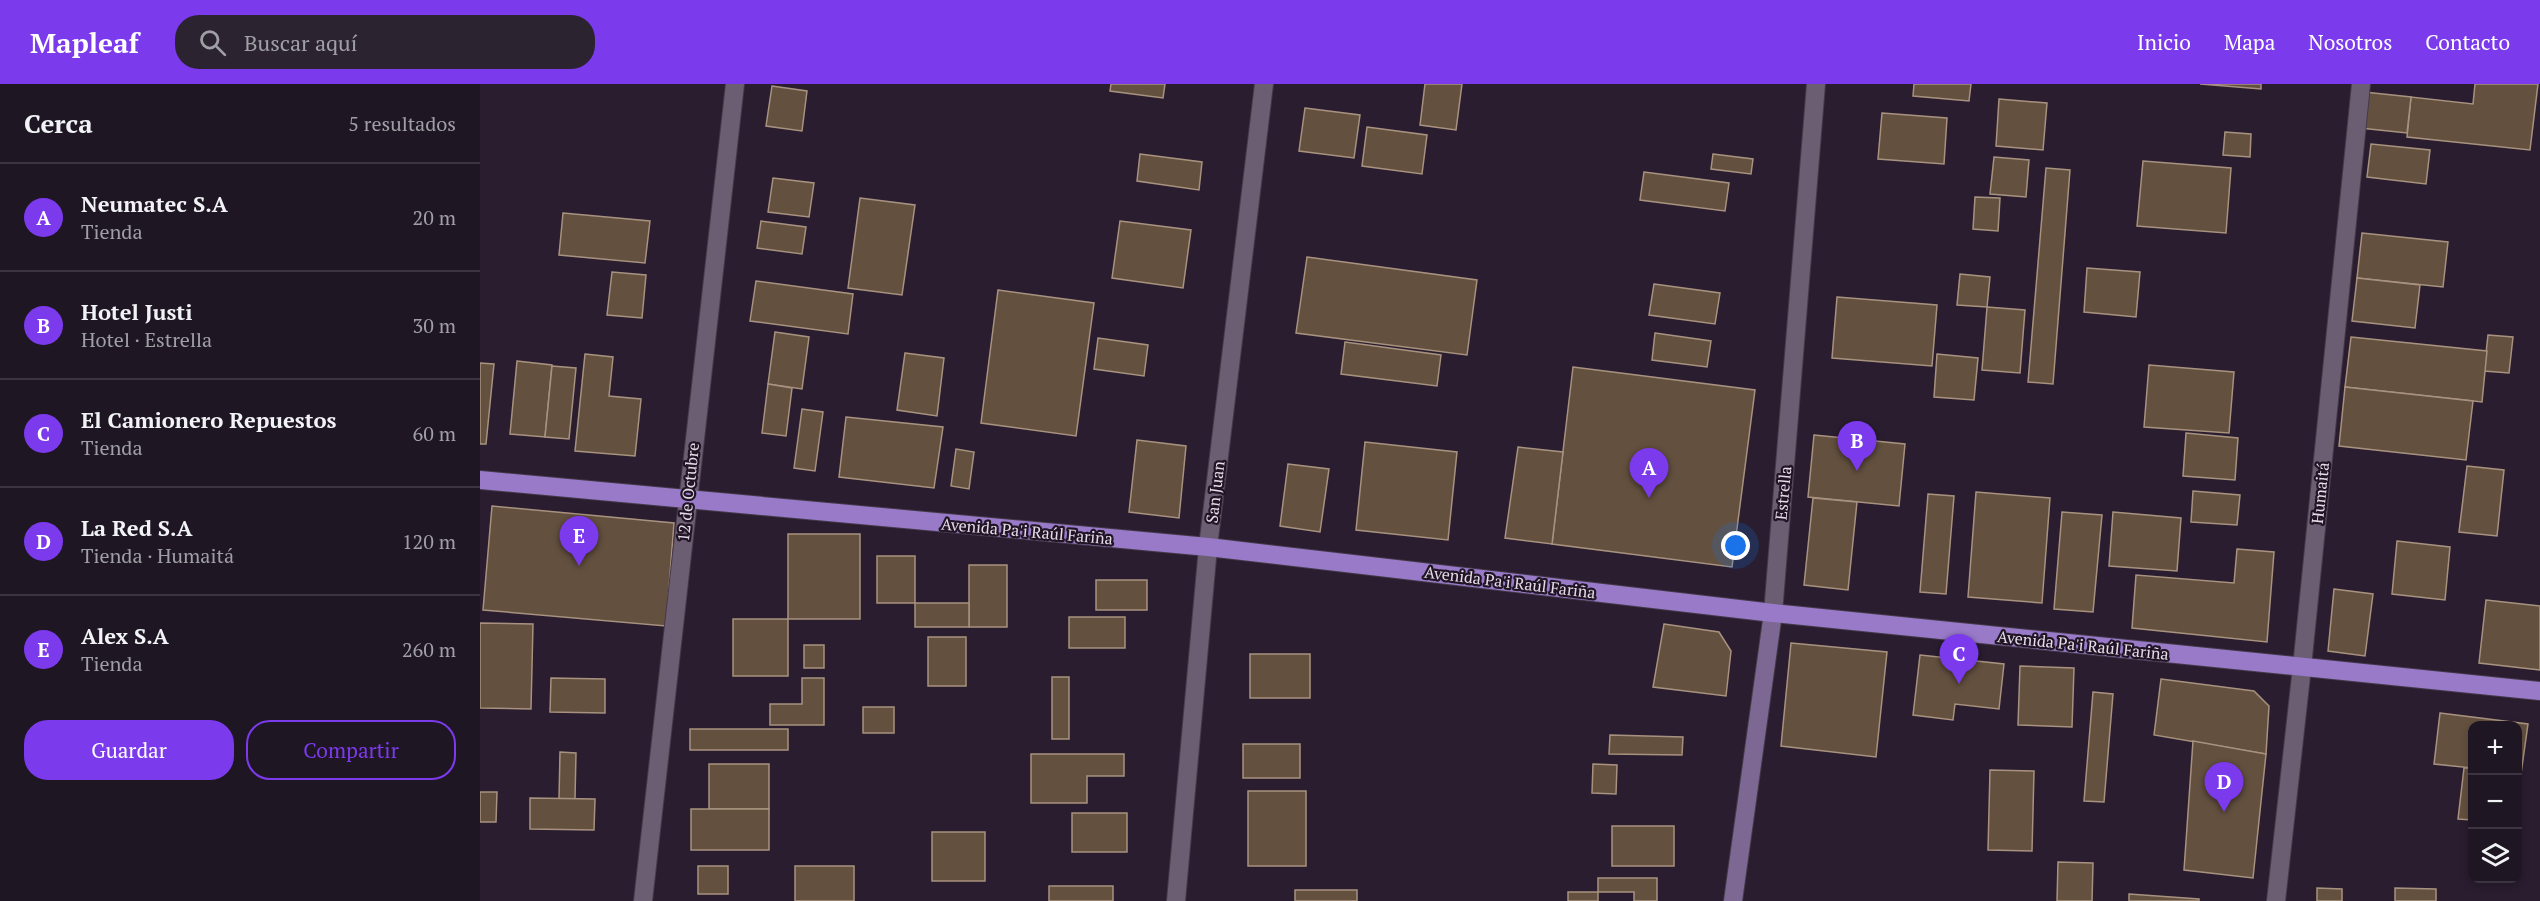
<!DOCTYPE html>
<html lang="es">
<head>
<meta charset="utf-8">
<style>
	:root { --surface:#1f1623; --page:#2c2330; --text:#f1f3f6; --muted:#a19fa6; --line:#3c3541; --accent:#7c3aed }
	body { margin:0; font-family:"PT Serif",serif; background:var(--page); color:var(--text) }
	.controls { position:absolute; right:18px; bottom:18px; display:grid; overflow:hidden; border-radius:12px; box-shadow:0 3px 9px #0003 }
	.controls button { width:54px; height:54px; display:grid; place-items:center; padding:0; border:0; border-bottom:2px solid var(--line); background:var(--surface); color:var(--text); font:30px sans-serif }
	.you { position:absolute; left:1256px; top:462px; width:21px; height:21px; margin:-15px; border:4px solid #fff; border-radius:50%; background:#1a73e8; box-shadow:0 0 0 9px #1a73e833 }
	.badge { display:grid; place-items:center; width:39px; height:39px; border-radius:50%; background:var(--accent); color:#fff; font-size:20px; font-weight:700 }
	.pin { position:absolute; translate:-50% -50px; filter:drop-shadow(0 2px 3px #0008) }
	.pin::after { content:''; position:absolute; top:32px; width:21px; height:18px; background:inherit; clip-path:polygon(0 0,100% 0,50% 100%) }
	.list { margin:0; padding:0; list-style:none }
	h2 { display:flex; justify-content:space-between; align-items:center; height:78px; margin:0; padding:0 24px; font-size:26px }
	h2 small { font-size:20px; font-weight:400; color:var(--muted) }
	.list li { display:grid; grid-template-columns:39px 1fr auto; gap:18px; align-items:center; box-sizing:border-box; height:108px; padding:0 24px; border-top:2px solid var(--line) }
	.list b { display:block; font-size:22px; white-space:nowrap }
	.list p { margin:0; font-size:20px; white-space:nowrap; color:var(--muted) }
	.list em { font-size:20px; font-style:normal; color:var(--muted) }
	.actions { display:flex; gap:12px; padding:18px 24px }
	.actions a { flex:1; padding:14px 0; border:2px solid var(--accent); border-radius:24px; text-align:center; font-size:21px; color:var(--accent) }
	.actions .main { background:var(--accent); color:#fff }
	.icon { flex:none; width:33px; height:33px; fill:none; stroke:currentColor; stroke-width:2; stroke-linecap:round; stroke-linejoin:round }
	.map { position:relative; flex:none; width:2060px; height:817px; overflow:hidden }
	header { display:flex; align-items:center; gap:36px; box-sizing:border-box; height:84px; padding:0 30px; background:var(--accent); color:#fff }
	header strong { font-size:28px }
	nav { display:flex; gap:33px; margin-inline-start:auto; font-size:21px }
	.search { width:420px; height:54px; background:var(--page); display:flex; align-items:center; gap:15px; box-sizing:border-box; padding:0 21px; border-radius:24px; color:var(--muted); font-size:22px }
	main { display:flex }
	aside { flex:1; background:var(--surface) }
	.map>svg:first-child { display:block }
</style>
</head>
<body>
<header>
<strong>Mapleaf</strong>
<div class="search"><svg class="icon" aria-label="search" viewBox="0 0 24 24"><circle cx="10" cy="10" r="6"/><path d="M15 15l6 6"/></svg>Buscar aquí</div>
<nav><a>Inicio</a><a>Mapa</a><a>Nosotros</a><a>Contacto</a></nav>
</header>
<main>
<aside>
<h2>Cerca<small>5 resultados</small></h2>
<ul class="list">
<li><span class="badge">A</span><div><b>Neumatec S.A</b><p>Tienda</p></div><em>20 m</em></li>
<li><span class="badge">B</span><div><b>Hotel Justi</b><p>Hotel · Estrella</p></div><em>30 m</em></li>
<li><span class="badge">C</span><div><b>El Camionero Repuestos</b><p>Tienda</p></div><em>60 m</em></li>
<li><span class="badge">D</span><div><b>La Red S.A</b><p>Tienda · Humaitá</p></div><em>120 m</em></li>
<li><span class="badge">E</span><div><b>Alex S.A</b><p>Tienda</p></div><em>260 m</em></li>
</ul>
<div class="actions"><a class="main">Guardar</a><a>Compartir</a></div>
</aside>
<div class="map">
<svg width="2060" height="817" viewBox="0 0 2060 817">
	<rect width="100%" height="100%" fill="#291d2f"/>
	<g fill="#63503f" stroke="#a8927f" stroke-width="1.5">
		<path d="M631,0h54l-2,14 -53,-7z"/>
		<path d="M945,0h37l-6,46 -36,-5z"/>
		<path d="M1434,0h57l-2,17 -56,-5z"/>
		<path d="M1720,0h61v5z"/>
		<path d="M1995,0h63l-8,66 -123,-13 4,-40 62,7z"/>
		<path d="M292,2l35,5 -5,40 -36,-5z"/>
		<path d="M1884,8l47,5 -4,36 -47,-5z"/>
		<path d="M1519,15l48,4 -4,47 -47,-4z"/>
		<path d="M825,24l55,7 -6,43 -55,-7z"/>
		<path d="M1402,29l65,5 -3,46 -66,-5z"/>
		<path d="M887,43l60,8 -5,39 -60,-8z"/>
		<path d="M1745,48l26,2 -1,23 -27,-2z"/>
		<path d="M1891,60l59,6 -4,34 -59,-7z"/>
		<path d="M660,70l62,8 -3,28 -62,-9z"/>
		<path d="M1233,70l40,5 -2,15 -40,-5z"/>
		<path d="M1514,73l35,3 -3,37 -36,-3z"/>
		<path d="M1663,77l88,7 -5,65 -89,-7z"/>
		<path d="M1566,84l24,2 -17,214 -25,-2z"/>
		<path d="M1164,88l85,11 -4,28 -85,-11z"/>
		<path d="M293,94l41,5 -5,34 -41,-5z"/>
		<path d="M1495,113l25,1 -2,33 -25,-2z"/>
		<path d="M380,114l55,7 -13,90 -54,-7z"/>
		<path d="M83,129l87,8 -5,42 -86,-8z"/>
		<path d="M281,137l45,6 -4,27 -45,-6z"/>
		<path d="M640,137l71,9 -8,58 -71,-10z"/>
		<path d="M1882,149l86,9 -5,45 -86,-9z"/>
		<path d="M827,173l170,23 -10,75 -171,-22z"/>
		<path d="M1607,184l53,4 -4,45 -52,-5z"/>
		<path d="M132,188l34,3 -4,43 -35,-3z"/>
		<path d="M1480,190l30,3 -3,30 -30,-2z"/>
		<path d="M1877,194l63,7 -5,43 -63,-7z"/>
		<path d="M276,197l97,13 -5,40 -98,-13z"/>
		<path d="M1174,200l66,9 -5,31 -66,-9z"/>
		<path d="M518,206l96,13 -18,133 -95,-13z"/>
		<path d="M1357,213l100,8 -5,61 -100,-8z"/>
		<path d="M1507,223l38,3 -5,63 -38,-3z"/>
		<path d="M295,248l34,5 -7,52 -34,-5z"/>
		<path d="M1175,249l56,8 -4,26 -55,-7z"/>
		<path d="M2008,251l25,2 -4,36 -25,-2z"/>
		<path d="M1871,253l136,14 -5,51 -137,-15z"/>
		<path d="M618,254l50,7 -4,31 -50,-7z"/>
		<path d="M865,258l96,13 -4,31 -96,-12z"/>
		<path d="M425,269l39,5 -7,58 -40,-6z"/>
		<path d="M105,270l28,3 -4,39 32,3 -6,57 -60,-5z"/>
		<path d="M1457,270l41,4 -4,42 -40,-3z"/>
		<path d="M37,277l35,4 -7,72 -35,-3z"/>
		<path d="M0,279l14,1 -8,80h-6z"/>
		<path d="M1669,281l85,7 -5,61 -85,-6z"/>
		<path d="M72,282l24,2 -7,71 -24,-2z"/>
		<path d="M1093,283l182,23 -23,177 -180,-23z"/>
		<path d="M288,300l24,4 -6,48 -24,-3z"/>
		<path d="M1865,303l128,14 -7,59 -127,-14z"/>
		<path d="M322,325l21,3 -8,59 -21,-3z"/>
		<path d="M366,333l97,10 -9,61 -95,-11z"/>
		<path d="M1706,349l52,5 -3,42 -52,-4z"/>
		<path d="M1334,351l91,9 -6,62 -91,-9z"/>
		<path d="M657,356l49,6 -7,72 -50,-6z"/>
		<path d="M885,358l92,10 -9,88 -92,-10z"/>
		<path d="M1038,363l45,5 -11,92 -47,-6z"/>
		<path d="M476,365l18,3 -5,37 -18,-3z"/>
		<path d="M808,380l41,5 -9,63 -40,-6z"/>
		<path d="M1987,382l37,4 -7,66 -38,-4z"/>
		<path d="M1713,407l47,4 -3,30 -46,-3z"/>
		<path d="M1496,408l74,6 -8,105 -74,-6z"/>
		<path d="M1448,410l26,2 -8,98 -26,-2z"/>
		<path d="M1333,414l44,4 -9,88 -44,-5z"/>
		<path d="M12,422l182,17 -8,103 -183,-16z"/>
		<path d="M1582,428l40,3 -9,97 -39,-3z"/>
		<path d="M1633,428l68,6 -4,53 -68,-5z"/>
		<rect x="308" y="450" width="72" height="85"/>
		<path d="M1917,457l53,6 -5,53 -53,-6z"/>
		<path d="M1757,465l37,3 -7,90 -135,-14 4,-53 98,8z"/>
		<rect x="397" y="472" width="38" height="47"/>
		<rect x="489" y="481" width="38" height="62"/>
		<rect x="616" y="496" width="51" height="30"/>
		<path d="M1854,505l39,5 -8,62 -37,-5z"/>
		<path d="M2006,516l54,6v64l-61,-7z"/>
		<rect x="435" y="519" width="54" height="24"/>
		<rect x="589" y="533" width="56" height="31"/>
		<rect x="253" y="535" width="55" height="57"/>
		<path d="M0,539l53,1 -2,85 -51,-1z"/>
		<path d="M1184,540l55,8 12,19 -5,45 -73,-9z"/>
		<rect x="448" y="553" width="38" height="49"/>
		<path d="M1311,559l96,9 -11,105 -95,-11z"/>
		<rect x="324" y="561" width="20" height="23"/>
		<rect x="770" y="570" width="60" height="44"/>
		<path d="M1440,571l84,9 -5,45 -44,-5 -2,16 -40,-5z"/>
		<path d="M1540,582l54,2 -2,59 -54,-2z"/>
		<rect x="572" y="593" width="17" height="62"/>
		<path d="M71,594l54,1v34l-55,-1z"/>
		<path d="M322,594h22v47h-54v-21h32z"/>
		<path d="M1681,595l93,12 15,15 -3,48 -112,-19z"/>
		<path d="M1613,608l20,2 -9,108 -20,-1z"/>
		<rect x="383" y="623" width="31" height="26"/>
		<path d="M1960,629l88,11 -7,50 -3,-1v-47h-46v42l-38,-4z"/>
		<rect x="210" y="645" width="98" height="21"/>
		<path d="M1130,651l73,2 -1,18 -73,-1z"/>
		<path d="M1713,657l73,13 -13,124 -69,-8z"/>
		<rect x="763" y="660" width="57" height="34"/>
		<path d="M80,668l16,1 -1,46h-16z"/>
		<path d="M551,670h93v22h-37v27h-56z"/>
		<rect x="229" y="680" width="60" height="45"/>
		<path d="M1113,680l24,1 -1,29 -24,-1z"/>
		<path d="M1984,684h8v52l-14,-1z"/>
		<path d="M1510,686l44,1 -2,80 -44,-1z"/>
		<rect x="768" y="707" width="58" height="75"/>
		<path d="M0,708h17l-1,30h-16z"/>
		<path d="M50,714l65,1 -1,31 -64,-1z"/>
		<rect x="211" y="725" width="78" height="41"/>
		<rect x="592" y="729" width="55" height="39"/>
		<rect x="1132" y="742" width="62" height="40"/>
		<rect x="452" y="748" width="53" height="49"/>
		<path d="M1578,778l35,1 -1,38h-35z"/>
		<rect x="218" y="782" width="30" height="28"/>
		<rect x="315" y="782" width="59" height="35"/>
		<path d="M1118,794h59v23h-23v-9h-36z"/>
		<rect x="569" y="802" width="64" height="15"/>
		<path d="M1837,804l25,1v12h-25z"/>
		<path d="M1915,804l41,1v12h-41z"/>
		<rect x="815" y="806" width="62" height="11"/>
		<rect x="1088" y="808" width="30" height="9"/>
		<path d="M1649,810l70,5v2h-70z"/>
	</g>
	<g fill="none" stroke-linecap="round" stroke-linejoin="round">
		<g stroke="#453a49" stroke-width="20">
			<g id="minor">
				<path d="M1293,529l43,-529"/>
				<path d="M163,817l92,-817"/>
				<path d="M696,817l32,-354 56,-463"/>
				<path d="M1796,817l26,-234 59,-583"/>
			</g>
		</g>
		<g stroke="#453a49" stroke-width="20">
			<path id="secondary" d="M1253,817l40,-288"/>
		</g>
		<g stroke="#453a49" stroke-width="20">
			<path id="trunk" d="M0,396l728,67 565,66 767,78"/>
		</g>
		<use href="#minor" stroke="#6b5d72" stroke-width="18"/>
		<use href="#secondary" stroke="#7c6893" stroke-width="18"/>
		<use href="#trunk" stroke="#987ac9" stroke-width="18"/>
	</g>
	<g text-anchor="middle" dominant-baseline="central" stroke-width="4.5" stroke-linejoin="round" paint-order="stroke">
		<g font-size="16" fill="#e5dce9" stroke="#201425">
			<text transform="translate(208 408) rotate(-84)">12 de Octubre</text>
			<text transform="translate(735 408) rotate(-83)">San Juan</text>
			<text transform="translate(1303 409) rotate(-85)">Estrella</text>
			<text transform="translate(1840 409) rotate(-84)">Humaitá</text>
			<text transform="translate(547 447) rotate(5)">Avenida Pa'i Raúl Fariña</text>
			<text transform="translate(1030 498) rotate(7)">Avenida Pa'i Raúl Fariña</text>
			<text transform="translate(1603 561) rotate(6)">Avenida Pa'i Raúl Fariña</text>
		</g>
	</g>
</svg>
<div class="controls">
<button>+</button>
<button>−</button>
<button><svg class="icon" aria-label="layers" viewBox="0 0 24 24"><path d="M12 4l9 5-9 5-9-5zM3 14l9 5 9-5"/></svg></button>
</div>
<div class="you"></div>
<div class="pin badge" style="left:1169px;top:414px">A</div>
<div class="pin badge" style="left:1377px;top:387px">B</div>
<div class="pin badge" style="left:1479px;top:600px">C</div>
<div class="pin badge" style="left:1744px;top:728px">D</div>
<div class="pin badge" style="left:99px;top:482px">E</div>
</div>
</main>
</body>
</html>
